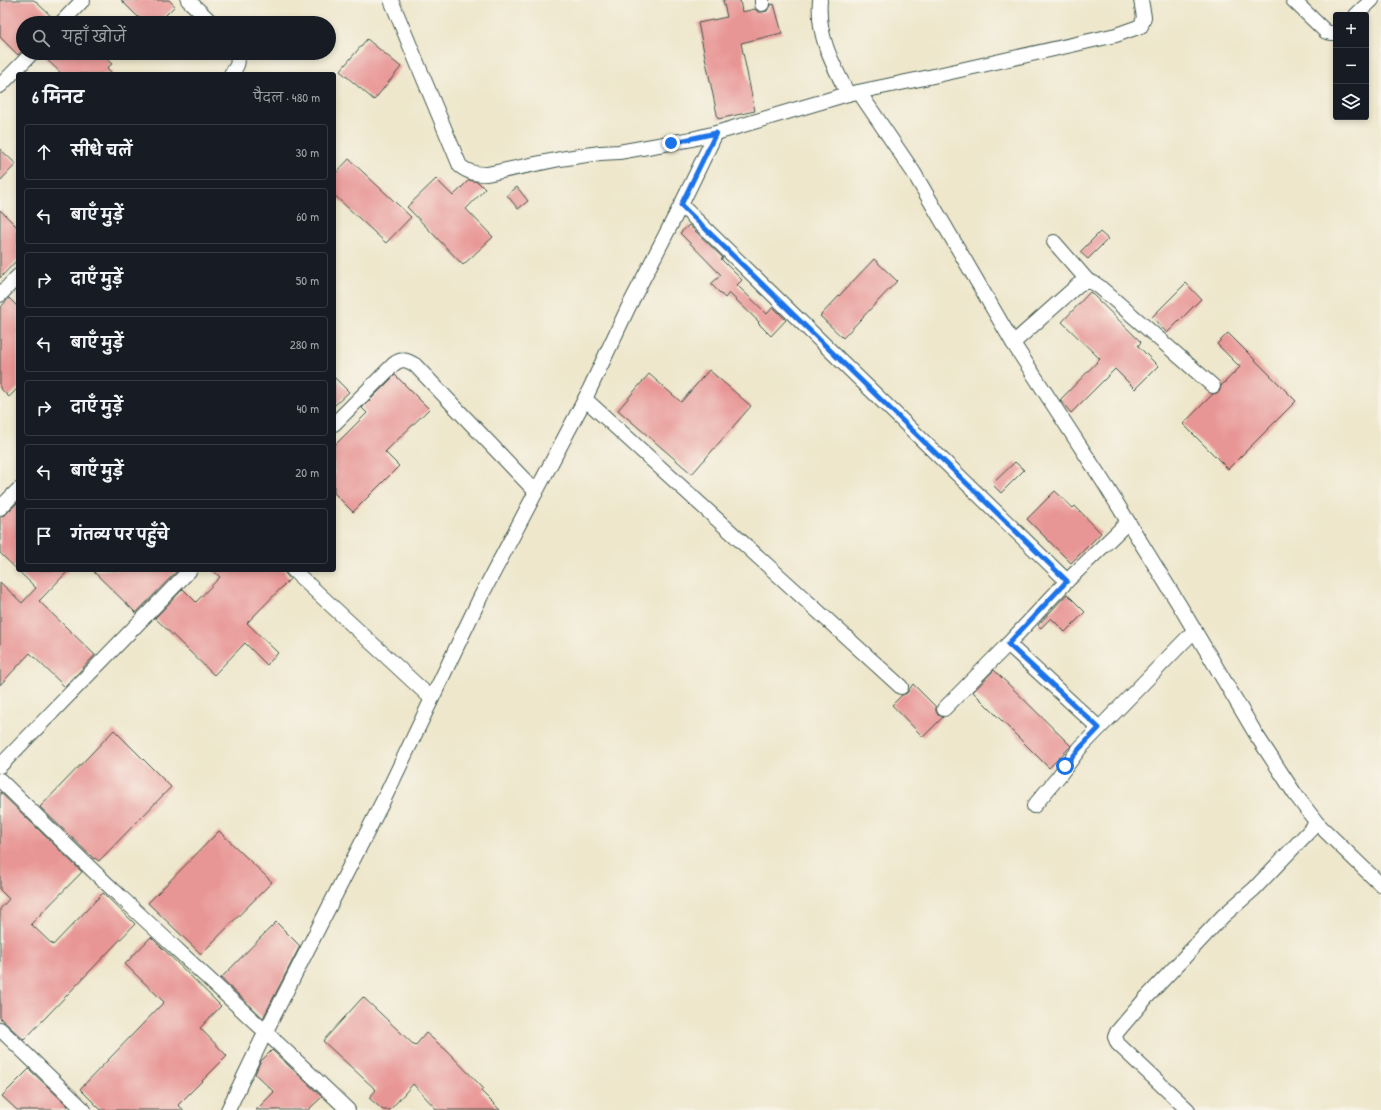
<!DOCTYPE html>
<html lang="hi">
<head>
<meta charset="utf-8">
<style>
	:root { --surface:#171b24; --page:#20242c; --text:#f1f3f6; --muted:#9ea1a6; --line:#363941 }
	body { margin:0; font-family:"Patrick Hand","Playpen Sans Deva",sans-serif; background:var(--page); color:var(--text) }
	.controls { position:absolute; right:12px; top:12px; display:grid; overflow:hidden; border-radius:4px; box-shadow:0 2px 6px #0003 }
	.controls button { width:36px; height:36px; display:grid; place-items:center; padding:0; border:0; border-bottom:1px solid var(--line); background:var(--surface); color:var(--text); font:20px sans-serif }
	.stop { position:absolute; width:12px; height:12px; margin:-9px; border:3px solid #1a73e8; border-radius:50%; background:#fff }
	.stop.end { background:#1a73e8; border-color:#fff; box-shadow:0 1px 4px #0008 }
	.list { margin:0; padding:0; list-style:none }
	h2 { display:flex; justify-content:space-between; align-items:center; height:52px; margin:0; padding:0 16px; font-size:17px }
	h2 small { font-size:13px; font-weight:400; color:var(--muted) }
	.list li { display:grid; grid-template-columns:26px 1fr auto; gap:12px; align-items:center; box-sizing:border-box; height:56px; margin:0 8px 8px; padding:0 8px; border:1px solid var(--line); border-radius:4px }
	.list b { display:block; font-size:15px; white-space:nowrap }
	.list em { font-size:13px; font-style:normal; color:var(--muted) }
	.icon { flex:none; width:22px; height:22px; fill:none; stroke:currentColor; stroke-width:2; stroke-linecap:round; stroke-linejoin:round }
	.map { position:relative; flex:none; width:1381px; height:1110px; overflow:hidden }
	.search { position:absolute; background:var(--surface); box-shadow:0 2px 6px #0003; left:16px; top:16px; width:320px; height:44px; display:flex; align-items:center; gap:10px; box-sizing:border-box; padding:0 14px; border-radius:22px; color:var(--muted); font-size:15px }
	.panel { position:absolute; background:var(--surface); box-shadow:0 2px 6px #0003; left:16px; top:72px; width:320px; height:500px; border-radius:4px }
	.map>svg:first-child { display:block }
</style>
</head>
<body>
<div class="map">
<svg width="1381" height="1110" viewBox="0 0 1381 1110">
	<rect width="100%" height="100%" fill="#f7f3e8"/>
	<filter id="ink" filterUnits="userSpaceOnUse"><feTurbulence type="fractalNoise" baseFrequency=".025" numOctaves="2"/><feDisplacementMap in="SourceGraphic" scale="8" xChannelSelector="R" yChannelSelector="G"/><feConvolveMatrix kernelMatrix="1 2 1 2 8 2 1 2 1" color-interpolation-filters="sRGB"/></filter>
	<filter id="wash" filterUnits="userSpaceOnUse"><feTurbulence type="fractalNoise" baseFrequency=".012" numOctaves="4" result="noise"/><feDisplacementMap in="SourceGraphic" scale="16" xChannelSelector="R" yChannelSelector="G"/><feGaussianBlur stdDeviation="0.9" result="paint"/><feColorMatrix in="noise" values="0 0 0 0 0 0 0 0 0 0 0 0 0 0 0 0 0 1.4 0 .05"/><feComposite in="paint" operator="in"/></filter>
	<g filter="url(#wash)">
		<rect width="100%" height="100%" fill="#eee7cc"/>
		<g id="blocks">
			<g fill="#e89695">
				<path d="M0,0h34l20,19 -1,4h-30v27l-5,5 -18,-18z"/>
				<path d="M121,0h48l6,6 -17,17h-14z"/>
				<path d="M723,0h17l2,12 13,-3 3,3h4l5,-1 3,-6 4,-1 8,29 -41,10 14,68 -37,8 -20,-96 29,-6z"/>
				<path d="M367,39l34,28 -27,33 -34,-29z"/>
				<path d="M40,53h60l12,11 -5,4 6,6h-51z"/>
				<path d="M0,149l16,15 -16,17z"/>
				<path d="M349,159l62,58 -25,26 -52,-48v-20z"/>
				<path d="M436,179l17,17 16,-16 9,2 7,7 -19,20 27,28 -30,28 -56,-58z"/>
				<path d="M517,187l11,14 -10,8 -11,-14z"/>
				<path d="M0,210l18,18v31l-18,19z"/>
				<path d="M689,225l34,33 -2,1 21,21 -5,5 30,29 6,-7 13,13 -15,16 -13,-13 1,-1 -30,-29 -4,5 -14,-14 10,-9 -41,-42z"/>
				<path d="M1100,232l8,7 -20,20 -8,-7z"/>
				<path d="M874,259l23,22 -54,57 -23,-22z"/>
				<path d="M1186,283l15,16 -34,34 -15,-16z"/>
				<path d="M1090,292l51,50 -3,4 20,20 -23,23 -20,-20 -44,44 -11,-13 40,-41 -38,-37z"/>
				<path d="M9,298l9,9v81l-9,9 -9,-9v-80z"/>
				<path d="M1228,333l68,68 -68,68 -45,-45 30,-30 6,-2 2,-6 19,-19 -23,-23z"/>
				<path d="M709,370l42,36 -59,68 -74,-64 31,-36 32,28z"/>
				<path d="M395,375l34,34 -44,43 14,14 -46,46 -19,-19v-47l33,-33 -5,-5z"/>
				<path d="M334,377l15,15 -15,14z"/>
				<path d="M1015,462l9,8 -23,23 -9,-9z"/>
				<path d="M1055,491l18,17 2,-2 26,27 -30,30 -44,-44z"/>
				<path d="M18,502v68h51l-30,31 56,54 -30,32 -35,-34 -30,32v-103l22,21 14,-15 -36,-35v-36l6,-3z"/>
				<path d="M92,570h86l-42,43z"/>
				<path d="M212,570h73v3l5,6 -43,44 31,30 -11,12 -22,-22 -31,32 -59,-57 28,-29 13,13 24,-25z"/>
				<path d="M1067,594l18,18 -20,20 -14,-14 -10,10 -3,-3z"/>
				<path d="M994,670l77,76 -22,22 -76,-76z"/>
				<path d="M913,684l23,23v4l2,4 5,2 -20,20 -31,-32 10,-10 5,-2z"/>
				<path d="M114,730l57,57 -72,74 -4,-3 -1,1 -54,-52z"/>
				<path d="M0,792l82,80 -51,52 22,21 50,-52 32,31 -111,116 -24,-22v-109l9,-10 -9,-9z"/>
				<path d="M219,831l53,51 -71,72 -53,-51z"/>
				<path d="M276,922l24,24 -37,72 -42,-40z"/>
				<path d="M151,937l70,69 -21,22 27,28 -49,49 6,5h-83l-21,-21 84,-87 -39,-38z"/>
				<path d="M363,997l52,49 11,-13 20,17 37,38 -2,3 19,19h-63l-24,-26 -23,26h-7l-14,-12 7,-8 -53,-49z"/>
				<path d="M272,1050l50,47 -14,13h-52l18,-18 -19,-18 5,-12z"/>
				<path d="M29,1069l39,37 -4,4h-47l-15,-14z"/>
			</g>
		</g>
	</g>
	<g filter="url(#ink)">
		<use href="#blocks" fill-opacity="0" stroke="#3e564b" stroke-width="1"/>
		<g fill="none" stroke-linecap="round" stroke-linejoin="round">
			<g stroke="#3e564b" stroke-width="16">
				<g id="minor">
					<path d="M188,0l24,23"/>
					<path d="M391,0l69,166c9,7 16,8 27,8l73,-15 40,-6 19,-1 73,-13 24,-6 132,-39 72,-15 196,-44 25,-9 3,-9 -3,-17"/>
					<path d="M762,0v4"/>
					<path d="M820,0c-3,36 12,63 28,94"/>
					<path d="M1293,0l33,32 5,1h5"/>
					<path d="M1356,15l16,-15"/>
					<path d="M61,23l22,-23"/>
					<path d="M231,74c6,-7 9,-12 5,-21"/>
					<path d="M0,86l32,-33"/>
					<path d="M859,92l55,81 99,170 93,143 74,120 77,130 38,58 22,29 64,62"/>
					<path d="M681,205l386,376"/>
					<path d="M1054,242l34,39"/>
					<path d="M0,295l18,-19"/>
					<path d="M1013,343l65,-58c10,-6 16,-3 24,4l111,97"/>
					<path d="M585,399l316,288"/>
					<path d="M334,424l60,-60c8,-6 13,-4 21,1l121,127"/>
					<path d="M0,508l18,-18"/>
					<path d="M293,570l138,128"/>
					<path d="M1008,644l91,84"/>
					<path d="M944,709l64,-65 59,-63 61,-59"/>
					<path d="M0,766l190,-196"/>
					<path d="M0,780c41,40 82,81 124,120 75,70 150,139 224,210"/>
					<path d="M1034,806l25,-30 21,-28 115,-118"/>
					<path d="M0,1029l84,81"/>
					<path d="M228,1110l38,-79 119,-234 95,-199 105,-199 43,-91 53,-103 35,-72"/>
					<path d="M1188,1110l-70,-66 -3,-7 2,-5 29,-34 77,-82 31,-27 63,-66"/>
				</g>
			</g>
			<use href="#minor" stroke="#fff" stroke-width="14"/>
		</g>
	</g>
	<g fill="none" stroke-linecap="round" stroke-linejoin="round" filter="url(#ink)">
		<path stroke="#1a73e8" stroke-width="5" d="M671,143l45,-10 -35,72 386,376 -59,63 91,84 -19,20 -15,18"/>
	</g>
</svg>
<div class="controls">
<button>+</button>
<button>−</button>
<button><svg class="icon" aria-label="layers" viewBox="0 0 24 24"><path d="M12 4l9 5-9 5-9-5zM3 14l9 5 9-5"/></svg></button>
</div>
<div class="stop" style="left:1065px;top:766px"></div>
<div class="stop end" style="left:671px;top:143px"></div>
<div class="search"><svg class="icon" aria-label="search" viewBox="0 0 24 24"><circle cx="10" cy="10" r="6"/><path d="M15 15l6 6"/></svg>यहाँ खोजें</div>
<section class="panel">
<h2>6 मिनट<small>पैदल · 480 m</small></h2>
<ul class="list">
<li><svg class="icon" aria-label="ahead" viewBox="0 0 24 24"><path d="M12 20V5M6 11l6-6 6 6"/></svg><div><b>सीधे चलें</b></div><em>30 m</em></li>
<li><svg class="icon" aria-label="left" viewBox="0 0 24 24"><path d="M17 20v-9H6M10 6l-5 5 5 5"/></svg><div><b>बाएँ मुड़ें</b></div><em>60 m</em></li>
<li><svg class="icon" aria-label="right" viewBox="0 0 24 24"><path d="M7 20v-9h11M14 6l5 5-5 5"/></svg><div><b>दाएँ मुड़ें</b></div><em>50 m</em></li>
<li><svg class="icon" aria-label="left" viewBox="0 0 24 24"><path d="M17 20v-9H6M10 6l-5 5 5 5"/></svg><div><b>बाएँ मुड़ें</b></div><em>280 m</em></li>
<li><svg class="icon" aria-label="right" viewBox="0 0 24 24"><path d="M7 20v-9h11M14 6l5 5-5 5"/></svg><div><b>दाएँ मुड़ें</b></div><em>40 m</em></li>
<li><svg class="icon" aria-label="left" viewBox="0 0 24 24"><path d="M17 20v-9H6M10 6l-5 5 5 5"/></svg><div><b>बाएँ मुड़ें</b></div><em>20 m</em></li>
<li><svg class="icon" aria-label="arrive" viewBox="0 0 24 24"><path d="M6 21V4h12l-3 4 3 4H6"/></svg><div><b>गंतव्य पर पहुँचे</b></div></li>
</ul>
</section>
</div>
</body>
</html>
